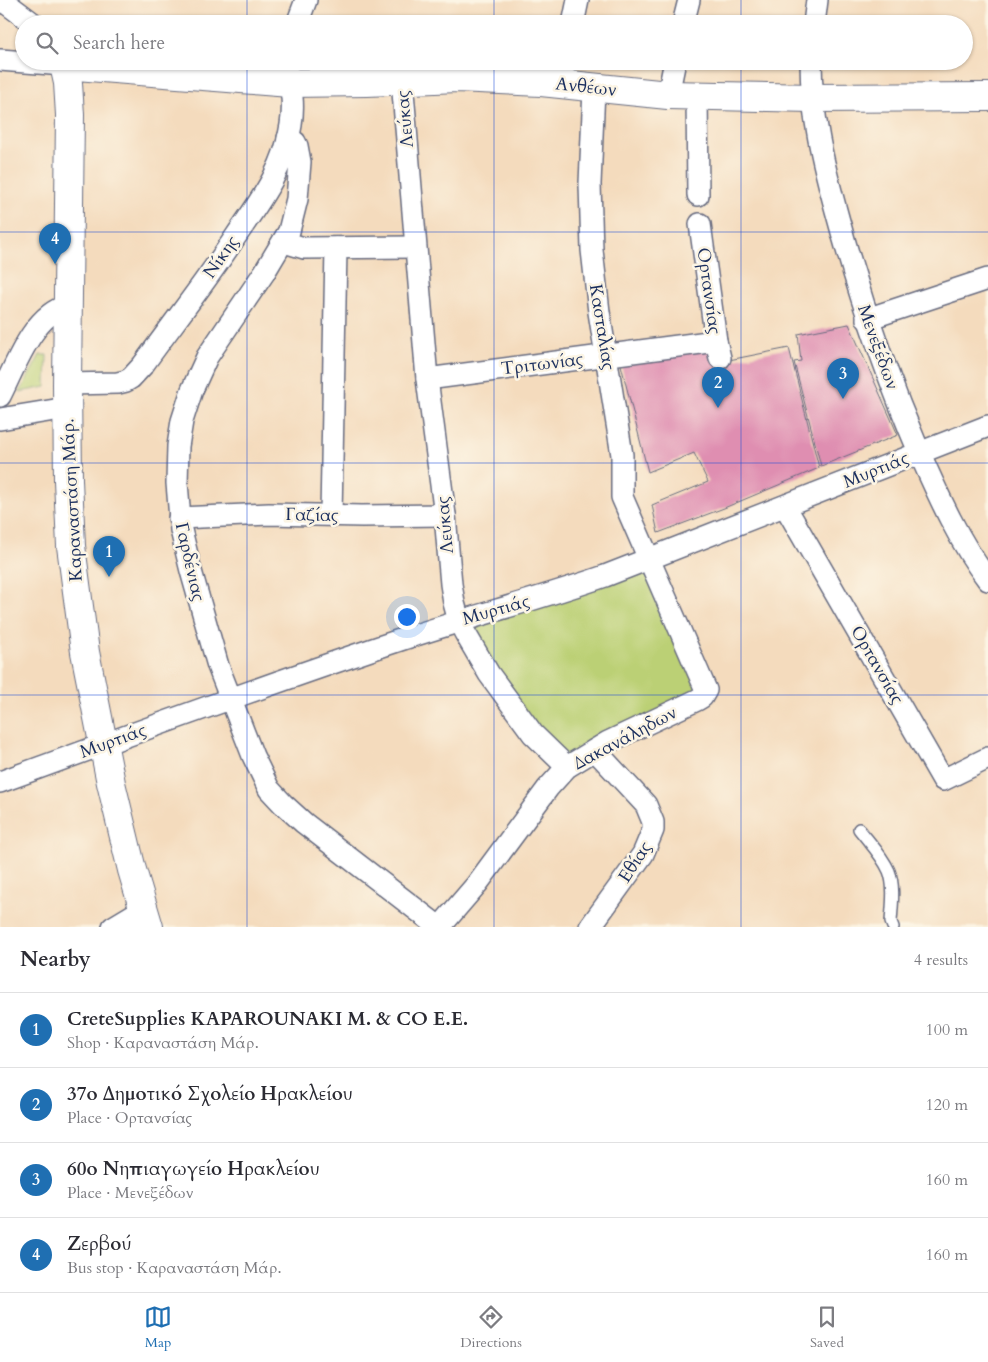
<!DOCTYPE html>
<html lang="en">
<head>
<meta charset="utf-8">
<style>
	:root { --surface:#fff; --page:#f2f2f3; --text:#2b2b33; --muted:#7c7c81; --line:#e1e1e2; --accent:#1f6fb2 }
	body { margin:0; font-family:Cardo,serif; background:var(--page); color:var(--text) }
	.you { position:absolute; left:406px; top:616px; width:18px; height:18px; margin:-12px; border:4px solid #fff; border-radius:50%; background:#1a73e8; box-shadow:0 0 0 8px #1a73e833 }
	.badge { display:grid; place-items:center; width:32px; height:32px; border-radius:50%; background:var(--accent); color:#fff; font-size:16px; font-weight:700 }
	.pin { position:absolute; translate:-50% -41px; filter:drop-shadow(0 1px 2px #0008) }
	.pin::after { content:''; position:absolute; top:26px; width:18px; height:15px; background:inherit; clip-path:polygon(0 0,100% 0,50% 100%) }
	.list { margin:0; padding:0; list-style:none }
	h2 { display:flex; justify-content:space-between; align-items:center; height:65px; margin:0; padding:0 20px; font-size:21px }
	h2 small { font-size:16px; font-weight:400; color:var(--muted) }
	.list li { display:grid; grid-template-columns:32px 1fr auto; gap:15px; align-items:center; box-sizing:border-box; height:75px; padding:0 20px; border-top:1px solid var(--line) }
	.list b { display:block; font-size:19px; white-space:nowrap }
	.list p { margin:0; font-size:16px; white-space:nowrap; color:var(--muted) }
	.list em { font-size:16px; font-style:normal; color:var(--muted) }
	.icon { flex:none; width:28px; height:28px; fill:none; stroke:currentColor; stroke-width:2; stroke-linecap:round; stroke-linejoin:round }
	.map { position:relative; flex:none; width:988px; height:927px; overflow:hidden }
	.search { position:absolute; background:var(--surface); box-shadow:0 1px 4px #0004; left:15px; right:15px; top:15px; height:55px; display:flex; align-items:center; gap:12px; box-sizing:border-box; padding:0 18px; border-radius:28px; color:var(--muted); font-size:19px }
	.sheet { height:365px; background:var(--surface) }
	nav { display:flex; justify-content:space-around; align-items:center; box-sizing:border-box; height:70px; border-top:1px solid var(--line); background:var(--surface); font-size:14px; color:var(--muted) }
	nav a { display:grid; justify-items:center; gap:2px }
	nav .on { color:var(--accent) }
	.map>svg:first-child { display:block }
</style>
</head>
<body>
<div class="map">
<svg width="988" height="927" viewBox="0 0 988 927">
	<rect width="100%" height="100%" fill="#fcf5e5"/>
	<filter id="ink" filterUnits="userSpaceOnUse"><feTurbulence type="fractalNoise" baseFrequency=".02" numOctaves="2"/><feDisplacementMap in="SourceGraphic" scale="10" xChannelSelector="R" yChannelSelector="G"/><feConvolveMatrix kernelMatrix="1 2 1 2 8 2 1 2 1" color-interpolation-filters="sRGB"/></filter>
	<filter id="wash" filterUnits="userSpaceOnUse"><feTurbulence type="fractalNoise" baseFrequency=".0096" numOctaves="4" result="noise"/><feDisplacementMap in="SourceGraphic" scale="20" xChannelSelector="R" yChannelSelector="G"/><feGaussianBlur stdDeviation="1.12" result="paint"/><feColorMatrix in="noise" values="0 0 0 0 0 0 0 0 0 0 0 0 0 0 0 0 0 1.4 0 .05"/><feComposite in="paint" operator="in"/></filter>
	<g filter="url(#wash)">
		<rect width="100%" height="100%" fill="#f4dbbd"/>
		<g fill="#bbd074" stroke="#6b8069">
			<path d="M40,355h7l-1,32 -26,5z"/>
			<path d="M646,570l59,123 -138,74 -108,-146z"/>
		</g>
		<g id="blocks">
			<g fill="#df8eb1">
				<path d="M849,324l49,111 -77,31 -27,-104 7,-1 -3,-27z"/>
				<path d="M714,344l5,18 70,-14 30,120 -95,40 -66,25 -6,-28 56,-23 -14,-29 -46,19 -29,-115z"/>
			</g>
		</g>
	</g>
	<g filter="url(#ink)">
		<use href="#blocks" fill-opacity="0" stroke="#676b7f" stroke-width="1"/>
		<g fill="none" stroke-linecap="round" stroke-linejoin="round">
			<g stroke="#676b7f" stroke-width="14">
				<path id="lane" d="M859,829c10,13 23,26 30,42 6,15 3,35 2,51l2,5"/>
			</g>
			<g stroke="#676b7f" stroke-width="24">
				<g id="street">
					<path d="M2,0l32,24"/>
					<path d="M297,24l9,-24"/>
					<path d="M573,24l5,-24"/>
					<path d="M683,24l6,-24"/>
					<path d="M814,24l3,-24"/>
					<path d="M0,60l64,5 -1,-4"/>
					<path d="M811,61c0,53 12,102 26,153 22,82 49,161 83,240 19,43 39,88 68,126"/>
					<path d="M402,80l25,299 18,136 6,69 3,19 5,18 6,12 24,41 44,60 34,33"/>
					<path d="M560,84l5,-23"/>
					<path d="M668,95l7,-34"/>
					<path d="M697,95l1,100"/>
					<path d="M288,138l7,4 2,4 3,16 -3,37 -8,32 -25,42 -57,84 -15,33 -10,31 -4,25 -1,37 4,47 10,41 27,95 35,90 16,33 14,15 21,19 135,104"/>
					<path d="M700,224l16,117 4,17"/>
					<path d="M284,242l20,6 111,-1"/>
					<path d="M867,319l121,-40"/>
					<path d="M427,379l289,-38"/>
					<path d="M67,384l51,-1 8,-2 5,-3 12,-13c31,-43 64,-85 93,-129 24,-35 49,-68 55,-111 4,-27 -1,-39 -6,-64"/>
					<path d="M0,396c15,-29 33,-82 67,-90"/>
					<path d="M0,419l67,-11"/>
					<path d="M785,506l158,274 45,-22"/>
					<path d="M331,515l5,-267"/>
					<path d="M179,518l90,-4 93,2 83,-1"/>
					<path d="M0,782c134,-49 268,-98 403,-143 67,-22 136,-40 202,-63l383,-150"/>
					<path d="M113,927l30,-18"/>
					<path d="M440,927l37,-43 71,-96 19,-21 41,-25 89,-42 5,-3 4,-7 -84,-193v-42l-23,-143 -7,-62 -2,-66 4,-96"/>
					<path d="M590,927l53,-73 10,-24v-8l-7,-17 -51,-55"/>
				</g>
			</g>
			<g stroke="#676b7f" stroke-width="30">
				<path id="secondary" d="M149,927l-17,-57 -21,-87 -26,-131 -14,-106 -3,-66 -1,-96 3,-269 -2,-32 -4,-18 226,18 77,-1 90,-4 84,4 127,13 144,3 176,-1"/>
			</g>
			<use href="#lane" stroke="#fff" stroke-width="11"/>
			<use href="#street" stroke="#fff" stroke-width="21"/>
			<use href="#secondary" stroke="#fff" stroke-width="28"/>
		</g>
	</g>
	<path fill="none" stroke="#1d4ed8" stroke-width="1" stroke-opacity="0.55" d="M247,0v24M494,0v24M741,0v24M247,61v866M494,61v866M741,61v866M0,232h988M0,463h988M0,695h988"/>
	<g text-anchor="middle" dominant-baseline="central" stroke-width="5" stroke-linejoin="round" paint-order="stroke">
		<g font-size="18" fill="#1b2f5e" stroke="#fcf5e5">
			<text transform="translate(586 87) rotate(6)">Ανθέων</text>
			<text transform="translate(405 119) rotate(-95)">Λεύκας</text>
			<text transform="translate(221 257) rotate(-55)">Νίκης</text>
			<text transform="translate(709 291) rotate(82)">Ορτανσίας</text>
			<text transform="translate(602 327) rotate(81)">Κασταλίας</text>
			<text transform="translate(878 347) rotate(70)">Μενεξέδων</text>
			<text transform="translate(542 364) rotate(-7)">Τριτωνίας</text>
			<text transform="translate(876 470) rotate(-22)">Μυρτιάς</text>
			<text transform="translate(72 500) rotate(-93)">Καραναστάση Μάρ.</text>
			<text transform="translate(312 515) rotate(1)">Γαζίας</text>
			<text transform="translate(445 525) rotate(-95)">Λεύκας</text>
			<text transform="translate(190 562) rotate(77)">Γαρδένιας</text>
			<text transform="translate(496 610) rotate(-16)">Μυρτιάς</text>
			<text transform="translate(877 665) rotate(60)">Ορτανσίας</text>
			<text transform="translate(625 738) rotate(-28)">Δακανάληδων</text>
			<text transform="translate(113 741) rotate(-20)">Μυρτιάς</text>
			<text transform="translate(635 862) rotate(-57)">Εθίας</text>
		</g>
	</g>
</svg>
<div class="you"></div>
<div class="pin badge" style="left:109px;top:577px">1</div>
<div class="pin badge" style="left:718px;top:408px">2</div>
<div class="pin badge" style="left:843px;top:399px">3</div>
<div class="pin badge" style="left:55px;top:264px">4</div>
<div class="search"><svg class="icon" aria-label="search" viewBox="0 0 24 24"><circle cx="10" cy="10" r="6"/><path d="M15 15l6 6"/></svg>Search here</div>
</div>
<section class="sheet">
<h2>Nearby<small>4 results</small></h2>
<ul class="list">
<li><span class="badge">1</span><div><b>CreteSupplies KAPAROUNAKI M. &amp; CO E.E.</b><p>Shop · Καραναστάση Μάρ.</p></div><em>100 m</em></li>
<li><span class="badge">2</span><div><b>37ο Δημοτικό Σχολείο Ηρακλείου</b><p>Place · Ορτανσίας</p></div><em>120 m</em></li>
<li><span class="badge">3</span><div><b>60ο Νηπιαγωγείο Ηρακλείου</b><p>Place · Μενεξέδων</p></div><em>160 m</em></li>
<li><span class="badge">4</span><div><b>Ζερβού</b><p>Bus stop · Καραναστάση Μάρ.</p></div><em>160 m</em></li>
</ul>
</section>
<nav>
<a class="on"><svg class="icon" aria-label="map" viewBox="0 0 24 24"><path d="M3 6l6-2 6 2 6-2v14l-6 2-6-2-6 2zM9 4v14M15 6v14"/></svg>Map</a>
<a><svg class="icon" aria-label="directions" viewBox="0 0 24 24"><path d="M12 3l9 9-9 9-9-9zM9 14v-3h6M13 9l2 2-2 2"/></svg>Directions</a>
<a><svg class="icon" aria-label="saved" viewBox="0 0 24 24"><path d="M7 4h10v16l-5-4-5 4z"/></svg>Saved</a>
</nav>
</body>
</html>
